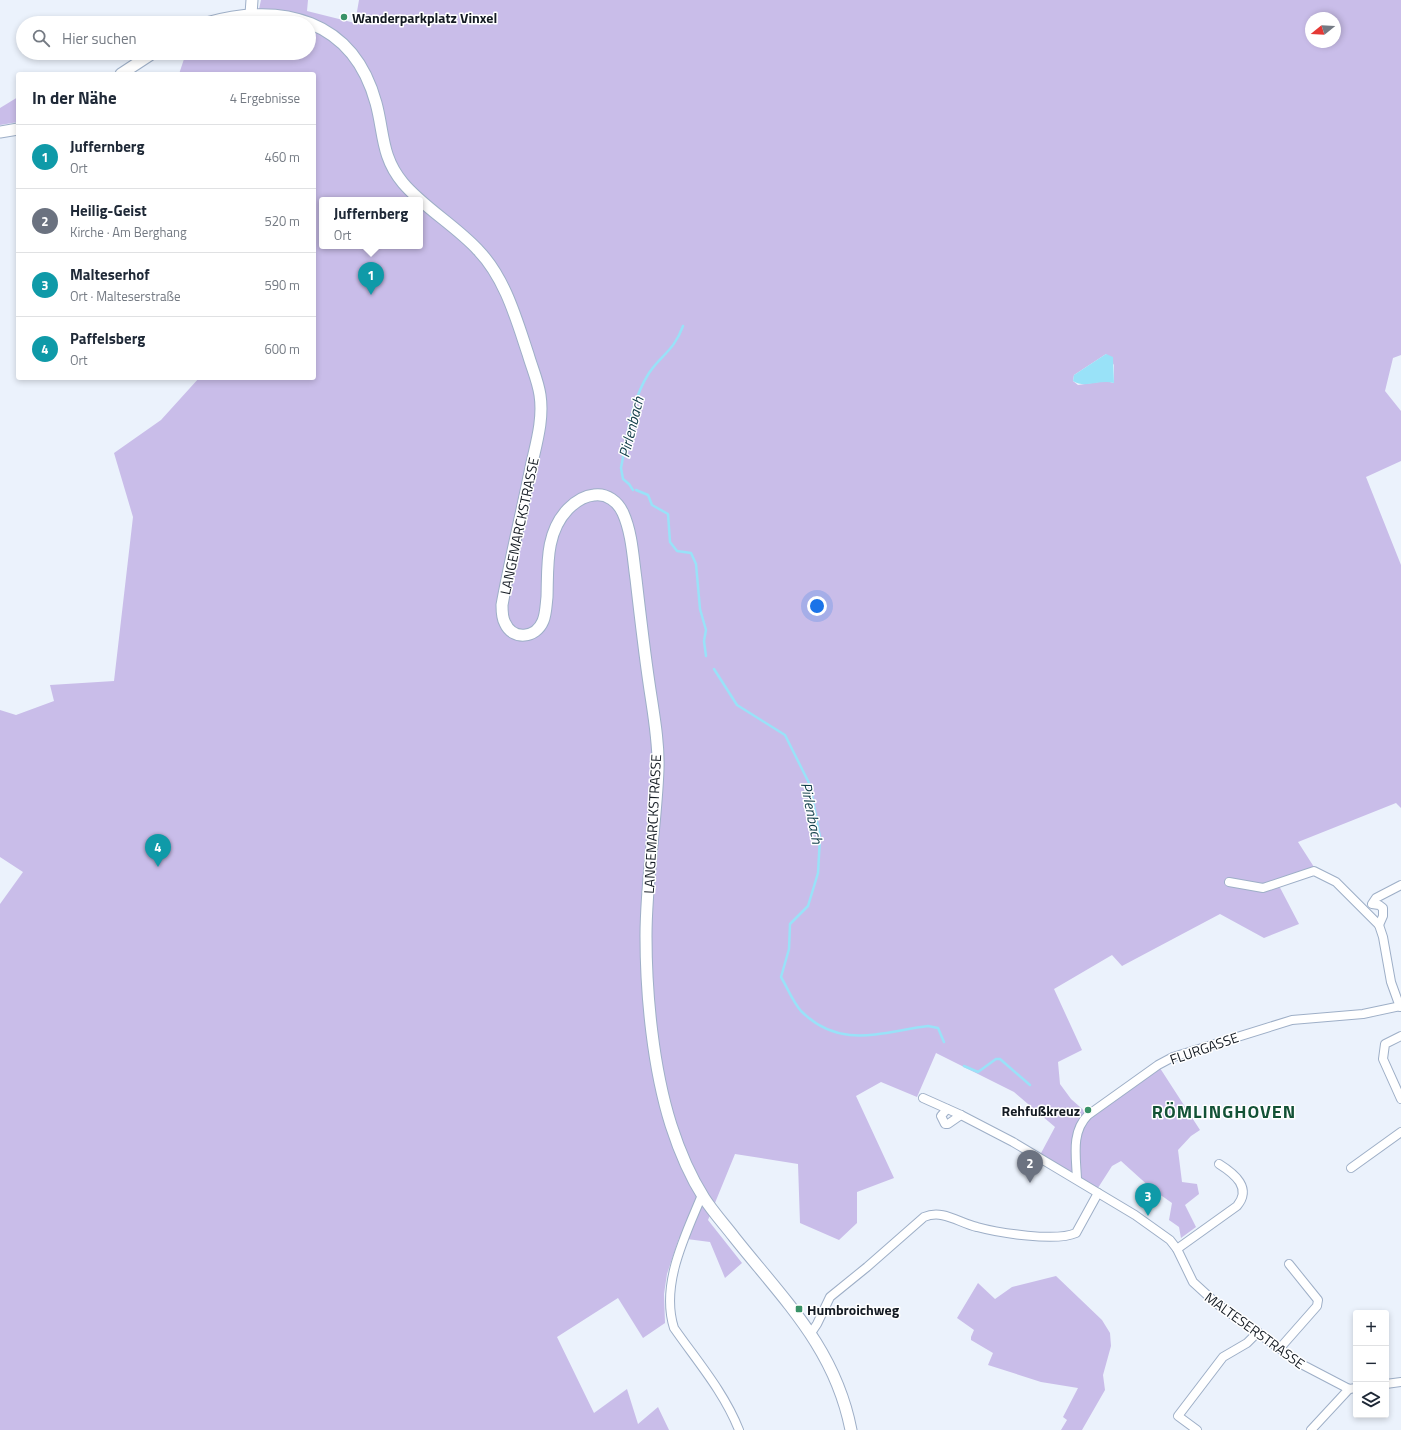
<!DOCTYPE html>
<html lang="de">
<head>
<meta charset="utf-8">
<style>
	:root { --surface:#fff; --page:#f2f2f3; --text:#1f2937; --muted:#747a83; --line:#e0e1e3; --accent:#399267 }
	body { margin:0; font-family:"Titillium Web",sans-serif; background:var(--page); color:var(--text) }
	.controls { position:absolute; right:12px; bottom:12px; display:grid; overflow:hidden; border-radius:4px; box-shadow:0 2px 6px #0003 }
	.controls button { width:36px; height:36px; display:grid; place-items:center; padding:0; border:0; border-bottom:1px solid var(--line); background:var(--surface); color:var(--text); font:20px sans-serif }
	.compass { position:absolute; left:1305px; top:12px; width:36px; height:36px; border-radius:50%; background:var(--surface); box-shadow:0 2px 6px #0003; rotate:252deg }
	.you { position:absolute; left:817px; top:606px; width:14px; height:14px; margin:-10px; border:3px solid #fff; border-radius:50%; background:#1a73e8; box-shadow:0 0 0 6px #1a73e833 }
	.badge { display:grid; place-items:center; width:26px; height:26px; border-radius:50%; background:var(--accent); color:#fff; font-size:13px; font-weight:700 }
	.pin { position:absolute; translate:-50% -33px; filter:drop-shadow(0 1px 2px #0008) }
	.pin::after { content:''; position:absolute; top:21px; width:14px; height:12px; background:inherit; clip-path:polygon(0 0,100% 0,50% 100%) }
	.popup { position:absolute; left:319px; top:197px; width:104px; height:52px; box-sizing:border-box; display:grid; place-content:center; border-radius:4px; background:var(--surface); filter:drop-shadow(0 1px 3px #0005); font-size:13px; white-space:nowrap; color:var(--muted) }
	.popup b { font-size:15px; color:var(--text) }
	.popup::after { content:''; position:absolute; left:50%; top:100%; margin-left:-8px; border:8px solid transparent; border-top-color:var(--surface) }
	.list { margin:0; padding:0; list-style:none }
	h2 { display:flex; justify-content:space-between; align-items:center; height:52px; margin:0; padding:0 16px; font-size:17px }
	h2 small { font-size:13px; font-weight:400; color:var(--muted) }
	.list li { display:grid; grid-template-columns:26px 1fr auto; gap:12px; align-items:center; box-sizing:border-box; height:64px; padding:0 16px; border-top:1px solid var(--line) }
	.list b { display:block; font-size:15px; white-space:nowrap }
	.list p { margin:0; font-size:13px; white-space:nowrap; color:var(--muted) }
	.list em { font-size:13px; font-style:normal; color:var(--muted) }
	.icon { flex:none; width:22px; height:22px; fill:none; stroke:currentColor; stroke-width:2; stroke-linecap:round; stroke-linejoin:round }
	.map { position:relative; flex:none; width:1401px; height:1430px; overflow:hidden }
	.search { position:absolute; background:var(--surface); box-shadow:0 2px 6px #0003; left:16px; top:16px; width:300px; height:44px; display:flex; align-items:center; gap:10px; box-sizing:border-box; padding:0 14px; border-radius:22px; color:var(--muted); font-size:15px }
	.panel { position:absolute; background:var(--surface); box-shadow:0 2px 6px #0003; left:16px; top:72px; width:300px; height:308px; border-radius:4px }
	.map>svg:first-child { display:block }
</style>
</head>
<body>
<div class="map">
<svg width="1401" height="1430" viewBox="0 0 1401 1430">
	<rect width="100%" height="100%" fill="#ebf2fc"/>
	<g fill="#c9bde9" fill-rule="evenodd">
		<path d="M261,0h47l-1,11 48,12 4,-23h1042v355l-8,3 -8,33 16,20v50l-35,16 35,88v243l-5,-5 -98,39 16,25 -38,13 23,44 -35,14 -44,-24 -98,52 -10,-11 -58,34 28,61 -24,12 2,22 11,15 18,16 69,-50 42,65 -9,6 -13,14 4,32 15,2 2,10 -14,11 11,22 -15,11 -2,-11 -10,-7 3,-17 -20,-14 -31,-28 -9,5 -16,25 -56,-36 15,-28 -41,-35 -78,-39 -19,44 -36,-15 -25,14 38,82 -37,14v31l-18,17 -39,-17 -2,-59 -63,-10 -27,66 34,43 -17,15 -15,-36 -31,-4 -12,36 -3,20 1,29 -22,15 -25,-40 -61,39 37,76 33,-24 11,35 20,-17 11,23h-669v-526l23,-32 -23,-15v-147l16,5 38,-14 -4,-16 64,-4 19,-164 -19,-64 47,-33 38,-42h115v-304h-135l7,-21h123v-30h-92l40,-5zM1311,18h24v24h-24zM322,200h98v46h-98zM1106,354l8,11v18l-8,-2 -28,4 -5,-4 1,-6z"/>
		<path d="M18,97v25l-18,3v-17z"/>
		<path d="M1056,1276l46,44 8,13 1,13 -8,29 2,15 -23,40h-21l6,-10 -4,-3 15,-29 -37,-6 -53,-17 5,-12 -22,-13v-3l3,-7 -17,-12 21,-35 17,16 17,-12z"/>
	</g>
	<path fill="#99e2f8" d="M1106,354l7,3 1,26c-14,-4 -29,6 -41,-2l1,-6z"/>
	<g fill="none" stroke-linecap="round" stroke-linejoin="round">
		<g stroke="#99e2f8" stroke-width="2.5">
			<path d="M633,490l-4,-6 -6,-5 -2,-11c6,-31 10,-67 28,-95 12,-18 25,-22 34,-47"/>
			<path d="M636,490l12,5 4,10 16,9 2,28 7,9 14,2 5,11 4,45 6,21 -2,11 2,15"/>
			<path d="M714,669l23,36 48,30 25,50 10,52 -2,36 -10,33 -18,18 -1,25 -8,28c6,10 12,25 20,34 39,39 80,21 127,15l10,2 6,14"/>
			<path d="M964,1066l14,6 18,-13h4l30,26"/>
		</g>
		<g stroke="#9eafc7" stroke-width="10">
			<g id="street">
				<path d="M1229,882l34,6 51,-17 22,11 43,43 4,12 8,45 9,25"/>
				<path d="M1379,925l4,-9v-8l-4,-3 -7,-1 4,-6 25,-13"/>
				<path d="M1401,1036l-16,8 -2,15 18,40"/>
				<path d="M923,1098l38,17 52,27 122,73 35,25 7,9 16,33 24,22 86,61 46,24 7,-1"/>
				<path d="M947,1109l-6,7 4,8h3l13,-9"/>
				<path d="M1351,1168l50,-36"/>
				<path d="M1077,1179c-1,-23 -6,-47 11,-64l70,-50 15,-8 119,-37 71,-6 38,-8"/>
				<path d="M702,1195c-16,39 -42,89 -28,133 23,33 50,64 65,102"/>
				<path d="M1177,1249l60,-43c15,-18 -2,-32 -18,-42"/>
				<path d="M811,1333l6,-9 13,-27 37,-30 57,-50c19,-8 35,6 53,10 22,6 79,15 99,6l22,-40"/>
				<path d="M1280,1348l37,-42 1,-6 -29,-36"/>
				<path d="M1386,1384l15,-2"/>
				<path d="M1197,1430l-19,-14 45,-59 24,-14 11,-11"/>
				<path d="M1311,1430l38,-41"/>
			</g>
		</g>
		<g stroke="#9eafc7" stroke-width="13">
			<g id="secondary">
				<path d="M251,14l1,-14"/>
				<path d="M206,23c76,-21 147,-4 170,80 8,29 5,54 27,80 20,24 53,43 75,67 27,28 38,68 50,104 4,14 10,27 12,41 4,26 -5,52 -10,77 -9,44 -20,89 -28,133 0,6 0,13 3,18 8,18 31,15 38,-2 3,-7 3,-16 4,-24 1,-31 -2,-64 21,-88 7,-7 15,-13 26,-14 13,-2 24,7 29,18 9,20 10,45 13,66 4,35 8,70 13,104 4,28 10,58 9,86 -2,56 -12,111 -12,167 0,59 7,132 25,189 8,25 19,51 33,73 9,14 20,26 30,39 50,63 101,111 117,193"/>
				<path d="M121,74l32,-21"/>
				<path d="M0,132l18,-3"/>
			</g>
		</g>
		<use href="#street" stroke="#fff" stroke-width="8"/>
		<use href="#secondary" stroke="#fff" stroke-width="11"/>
	</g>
	<g fill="#399267" stroke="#fff" stroke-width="1.5">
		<circle cx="344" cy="17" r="4"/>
		<circle cx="1088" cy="1110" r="4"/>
		<rect x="795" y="1305" width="8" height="8" rx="2"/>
	</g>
	<g text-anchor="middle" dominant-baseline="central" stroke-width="3" stroke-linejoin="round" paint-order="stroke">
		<g font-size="14" font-weight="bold" fill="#141b23" stroke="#fff" text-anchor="start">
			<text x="352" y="17">Wanderparkplatz Vinxel</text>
			<text x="1080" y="1110" text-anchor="end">Rehfußkreuz</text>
			<text x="807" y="1309">Humbroichweg</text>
		</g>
		<g font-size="14" fill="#141b23" stroke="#fff">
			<text transform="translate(519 526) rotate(-78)">LANGEMARCKSTRASSE</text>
			<text transform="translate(652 824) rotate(-87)">LANGEMARCKSTRASSE</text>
			<text transform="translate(1204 1048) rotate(-19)">FLURGASSE</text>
			<text transform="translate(1255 1330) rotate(36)">MALTESERSTRASSE</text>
		</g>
		<g font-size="15" font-style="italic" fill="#0e3b47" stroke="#fff">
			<text transform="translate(631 427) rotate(-76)">Pirlenbach</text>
			<text transform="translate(812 813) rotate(79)">Pirlenbach</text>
		</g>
		<g font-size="18" font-weight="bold" letter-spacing="1" fill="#135236" stroke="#fff">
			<text x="1224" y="1111">RÖMLINGHOVEN</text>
		</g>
	</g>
</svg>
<div class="controls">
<button>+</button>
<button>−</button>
<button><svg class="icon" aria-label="layers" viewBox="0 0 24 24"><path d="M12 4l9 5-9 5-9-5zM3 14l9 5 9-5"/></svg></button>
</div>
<svg class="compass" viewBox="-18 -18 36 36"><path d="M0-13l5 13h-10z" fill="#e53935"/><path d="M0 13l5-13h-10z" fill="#747a83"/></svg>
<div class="you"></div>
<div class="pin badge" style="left:371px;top:295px;background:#0f9aa8">1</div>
<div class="popup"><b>Juffernberg</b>Ort</div>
<div class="pin badge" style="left:1030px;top:1183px;background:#6b7280">2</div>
<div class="pin badge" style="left:1148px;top:1216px;background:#0f9aa8">3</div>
<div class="pin badge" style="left:158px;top:867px;background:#0f9aa8">4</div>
<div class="search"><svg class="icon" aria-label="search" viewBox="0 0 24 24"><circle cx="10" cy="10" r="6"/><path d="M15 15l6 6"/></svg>Hier suchen</div>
<section class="panel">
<h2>In der Nähe<small>4 Ergebnisse</small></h2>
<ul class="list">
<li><span class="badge" style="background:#0f9aa8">1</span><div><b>Juffernberg</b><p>Ort</p></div><em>460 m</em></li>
<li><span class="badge" style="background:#6b7280">2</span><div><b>Heilig-Geist</b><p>Kirche · Am Berghang</p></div><em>520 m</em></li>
<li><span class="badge" style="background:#0f9aa8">3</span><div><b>Malteserhof</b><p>Ort · Malteserstraße</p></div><em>590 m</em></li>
<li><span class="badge" style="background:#0f9aa8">4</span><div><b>Paffelsberg</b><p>Ort</p></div><em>600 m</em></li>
</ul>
</section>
</div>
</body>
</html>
